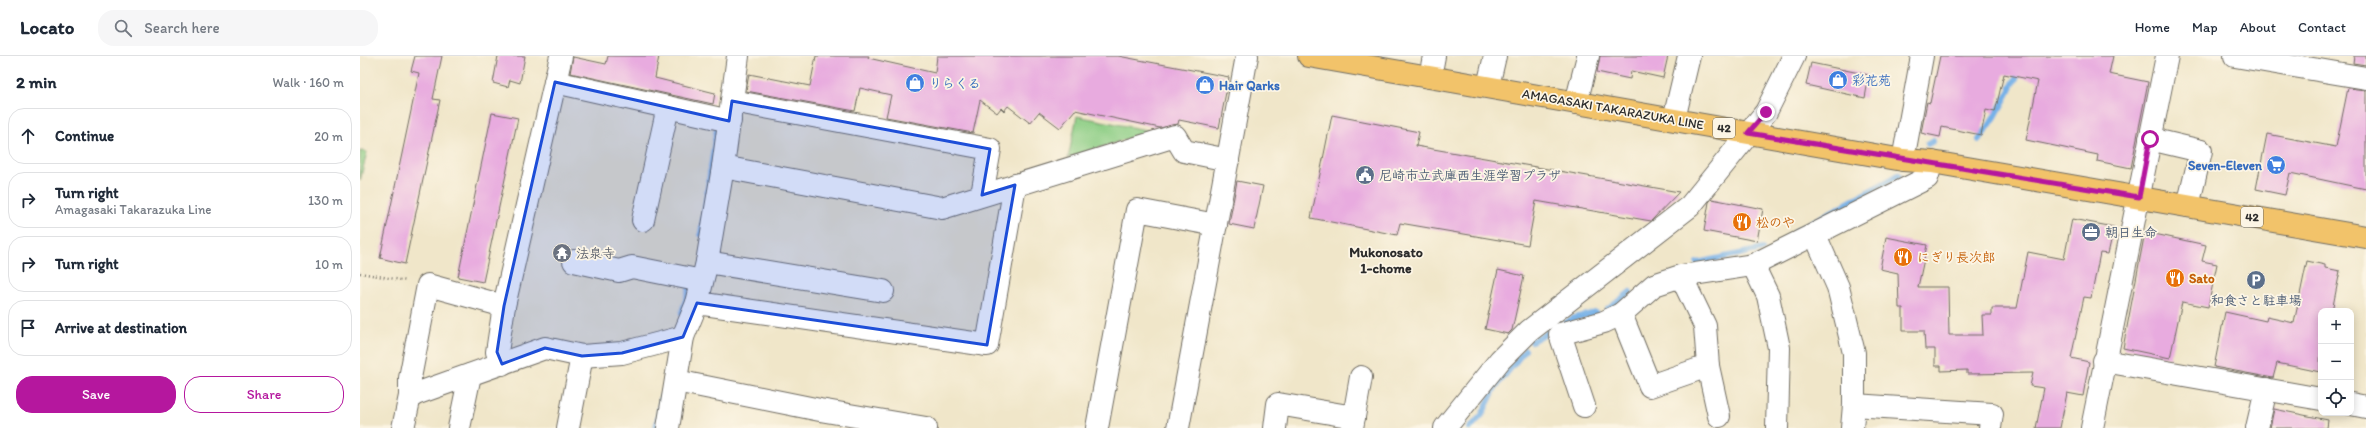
<!DOCTYPE html>
<html lang="en">
<head>
<meta charset="utf-8">
<style>
	:root { --surface:#fff; --page:#f6f6f7; --text:#1f2937; --muted:#747a83; --line:#e0e1e3; --accent:#b5179e }
	body { margin:0; font-family:Itim,"Klee One",sans-serif; background:var(--page); color:var(--text) }
	.controls { position:absolute; right:12px; bottom:12px; display:grid; overflow:hidden; border-radius:8px; box-shadow:0 2px 10px #0003 }
	.controls button { width:36px; height:36px; display:grid; place-items:center; padding:0; border:0; border-bottom:1px solid var(--line); background:var(--surface); color:var(--text); font:20px sans-serif }
	.stop { position:absolute; width:12px; height:12px; margin:-9px; border:3px solid #b5179e; border-radius:50%; background:#fff }
	.stop.end { background:#b5179e; border-color:#fff; box-shadow:0 1px 4px #0008 }
	.list { margin:0; padding:0; list-style:none }
	h2 { display:flex; justify-content:space-between; align-items:center; height:52px; margin:0; padding:0 16px; font-size:17px }
	h2 small { font-size:13px; font-weight:400; color:var(--muted) }
	.list li { display:grid; grid-template-columns:26px 1fr auto; gap:12px; align-items:center; box-sizing:border-box; height:56px; margin:0 8px 8px; padding:0 8px; border:1px solid var(--line); border-radius:16px }
	.list b { display:block; font-size:15px; white-space:nowrap }
	.list p { margin:0; font-size:13px; white-space:nowrap; color:var(--muted) }
	.list em { font-size:13px; font-style:normal; color:var(--muted) }
	.actions { display:flex; gap:8px; padding:12px 16px }
	.actions a { flex:1; padding:9px 0; border:1px solid var(--accent); border-radius:16px; text-align:center; font-size:14px; color:var(--accent) }
	.actions .main { background:var(--accent); color:#fff }
	.icon { flex:none; width:22px; height:22px; fill:none; stroke:currentColor; stroke-width:2; stroke-linecap:round; stroke-linejoin:round }
	.map { position:relative; flex:none; width:2006px; height:372px; overflow:hidden }
	header { display:flex; align-items:center; gap:24px; box-sizing:border-box; height:56px; padding:0 20px; background:var(--surface); border-bottom:1px solid var(--line) }
	header strong { font-size:19px }
	nav { display:flex; gap:22px; margin-inline-start:auto; font-size:14px }
	.search { width:280px; height:36px; background:var(--page); display:flex; align-items:center; gap:10px; box-sizing:border-box; padding:0 14px; border-radius:16px; color:var(--muted); font-size:15px }
	main { display:flex }
	aside { flex:1; background:var(--surface) }
	.map>svg:first-child { display:block }
</style>
</head>
<body>
<header>
<strong>Locato</strong>
<div class="search"><svg class="icon" aria-label="search" viewBox="0 0 24 24"><circle cx="10" cy="10" r="6"/><path d="M15 15l6 6"/></svg>Search here</div>
<nav><a>Home</a><a>Map</a><a>About</a><a>Contact</a></nav>
</header>
<main>
<aside>
<h2>2 min<small>Walk · 160 m</small></h2>
<ul class="list">
<li><svg class="icon" aria-label="ahead" viewBox="0 0 24 24"><path d="M12 20V5M6 11l6-6 6 6"/></svg><div><b>Continue</b></div><em>20 m</em></li>
<li><svg class="icon" aria-label="right" viewBox="0 0 24 24"><path d="M7 20v-9h11M14 6l5 5-5 5"/></svg><div><b>Turn right</b><p>Amagasaki Takarazuka Line</p></div><em>130 m</em></li>
<li><svg class="icon" aria-label="right" viewBox="0 0 24 24"><path d="M7 20v-9h11M14 6l5 5-5 5"/></svg><div><b>Turn right</b></div><em>10 m</em></li>
<li><svg class="icon" aria-label="arrive" viewBox="0 0 24 24"><path d="M6 21V4h12l-3 4 3 4H6"/></svg><div><b>Arrive at destination</b></div></li>
</ul>
<div class="actions"><a class="main">Save</a><a>Share</a></div>
</aside>
<div class="map">
<svg width="2006" height="372" viewBox="0 0 2006 372">
	<rect width="100%" height="100%" fill="#fcf5e5"/>
	<filter id="ink" filterUnits="userSpaceOnUse"><feTurbulence type="fractalNoise" baseFrequency=".025" numOctaves="2"/><feDisplacementMap in="SourceGraphic" scale="8" xChannelSelector="R" yChannelSelector="G"/><feConvolveMatrix kernelMatrix="1 2 1 2 8 2 1 2 1" color-interpolation-filters="sRGB"/></filter>
	<filter id="wash" filterUnits="userSpaceOnUse"><feTurbulence type="fractalNoise" baseFrequency=".012" numOctaves="4" result="noise"/><feDisplacementMap in="SourceGraphic" scale="16" xChannelSelector="R" yChannelSelector="G"/><feGaussianBlur stdDeviation="0.9" result="paint"/><feColorMatrix in="noise" values="0 0 0 0 0 0 0 0 0 0 0 0 0 0 0 0 0 1.4 0 .05"/><feComposite in="paint" operator="in"/></filter>
	<g filter="url(#wash)">
		<rect width="100%" height="100%" fill="#f0e6c9"/>
		<g fill="#8dce85" stroke="#5c7c58">
			<path d="M717,60l74,15 -83,27z"/>
			<path d="M0,95l7,1 -7,29z"/>
		</g>
		<g fill="none" stroke-linecap="round" stroke-linejoin="round">
			<g stroke="#76b1e8" stroke-width="6">
				<path d="M1619,84l16,-23 25,-46"/>
				<path d="M1568,88l5,-3"/>
				<path d="M1435,176l104,-57"/>
				<path d="M341,178l17,-112"/>
				<path d="M1337,207l65,-14"/>
				<path d="M1247,254l23,-18"/>
				<path d="M322,257l9,-29"/>
				<path d="M1204,268l10,-6 22,-5"/>
				<path d="M1172,285l23,-13"/>
				<path d="M296,372l6,-32"/>
				<path d="M1110,372l12,-13 13,-27 30,-38"/>
			</g>
		</g>
		<g id="blocks">
			<g fill="#e8abdf">
				<path d="M55,0h27l-9,43 7,1 -35,164 -25,-6 39,-185 -8,-2z"/>
				<path d="M138,0h27l-5,27 -10,-3 -2,7 -15,-4z"/>
				<path d="M248,0h51l-4,22 60,15 -2,11 -143,-31 3,-16 33,7z"/>
				<path d="M456,0h53l-1,2 67,15 2,-17h181l111,21 -10,51 -40,-8 -1,4 -18,4 -85,-18 -15,18 -21,-16 -9,11 -22,-17 -4,5 -3,-3 -4,5 -17,-13 -7,33 -87,-16 5,-22 -31,-7 -5,23 -109,-20 3,-17 61,12z"/>
				<path d="M1240,0h68l-5,22 -32,-7 -1,8 -33,-7z"/>
				<path d="M1580,0h173l-4,18 39,8 -17,86 -34,-7 1,-6 -72,-15 12,-59 -34,-7 -9,38 -9,-2 -5,25 -39,-8 -2,10 -19,-4 6,-31 3,1z"/>
				<path d="M1994,0h12v9l-13,-2z"/>
				<path d="M1451,7l58,12 -4,23 -59,-13z"/>
				<path d="M1988,32l18,2v99l-76,-16 -5,22 -29,-6 11,-55 69,13z"/>
				<path d="M132,57l26,5 -35,164 -25,-5z"/>
				<path d="M972,59l87,17 -3,14 263,46 -28,29 -115,-20 -8,44 -128,-22 -3,12 -86,-17z"/>
				<path d="M877,125l26,5 -9,43 -25,-5z"/>
				<path d="M1352,143l51,10 -6,32 -53,-10 5,-29z"/>
				<path d="M1712,163l42,8 -6,27 -8,-1 -9,45 -7,-1 -13,61 18,4 -6,34 -16,-3 -7,35h-24l8,-40 -14,-2 3,-13 -66,1v-4l-26,1v-5h-6v-17h-10l-1,-18h-21v-23h-4l-1,-35 -18,-4 6,-32 41,8 -9,42h30l1,48h34l-1,-20h10v-7h25l11,-56 36,7z"/>
				<path d="M1785,176l61,13 -4,16 15,3 -9,43 -26,-5 -12,56 -47,-10z"/>
				<path d="M1947,205l18,4v3l15,3 -8,40h-11l-1,61 -43,-9 -4,15 -59,-11 11,-55 41,9 1,-4 27,6z"/>
				<path d="M1138,214l26,6 -12,54 -4,4 -23,-5z"/>
				<path d="M1914,353l54,11 -1,8h-57z"/>
			</g>
		</g>
	</g>
	<g filter="url(#ink)">
		<use href="#blocks" fill-opacity="0" stroke="#706c62" stroke-width="1"/>
		<g fill="none" stroke-linecap="round" stroke-linejoin="round">
			<g stroke="#706c62" stroke-width="24">
				<g id="minor">
					<path d="M1875,0l131,22"/>
					<path d="M1070,21l4,-21"/>
					<path d="M195,26l175,39"/>
					<path d="M1128,30l7,-30"/>
					<path d="M372,45l258,48 -8,46"/>
					<path d="M1216,47l12,-47"/>
					<path d="M1314,63l15,-63"/>
					<path d="M1790,83l51,12 -13,55"/>
					<path d="M1543,104l19,-104"/>
					<path d="M363,111l219,41 233,-72 9,15 44,9"/>
					<path d="M283,164l25,-113"/>
					<path d="M1455,179l23,52 16,66v52l-2,23"/>
					<path d="M214,205l45,10 13,-4 70,14"/>
					<path d="M347,206l176,29"/>
					<path d="M1393,209l15,31 11,52 -2,80"/>
					<path d="M1321,220l24,50 3,40 11,50"/>
					<path d="M337,247l290,42 28,-160"/>
					<path d="M1261,258l29,72 58,-20"/>
					<path d="M1744,305l217,38"/>
					<path d="M142,308l-5,-12 7,-46 57,-250"/>
					<path d="M316,325l144,29 106,18"/>
					<path d="M50,340l135,-48 37,8 40,-3 61,-16"/>
					<path d="M1991,348l15,3"/>
					<path d="M1494,349l138,9 -2,14"/>
					<path d="M1224,350l-24,-72 44,-12 17,-8 33,-29 27,-9 72,-11 174,-87 5,-16"/>
					<path d="M43,372l7,-32v-18l18,-93 76,21"/>
					<path d="M99,372l11,-53"/>
					<path d="M208,372l14,-72"/>
					<path d="M308,372l15,-91 14,-34 10,-41 16,-95 15,-111"/>
					<path d="M737,372l40,-218 79,15"/>
					<path d="M818,372l69,-372"/>
					<path d="M915,372l3,-24 76,13"/>
					<path d="M992,372l9,-51"/>
					<path d="M1085,372l55,-68 29,-29 161,-125 76,-94 28,-56"/>
					<path d="M1732,372l75,-372"/>
					<path d="M1897,372l9,-39"/>
				</g>
			</g>
			<g stroke="#706c62" stroke-width="24">
				<path id="major" d="M949,0l594,104 29,2 434,75"/>
			</g>
			<path stroke="#706c62" stroke-width="2.5" stroke-dasharray="1 3" stroke-linecap="butt" d="M0,217l47,8"/>
			<use href="#minor" stroke="#fff" stroke-width="22"/>
			<use href="#major" stroke="#f2c36a" stroke-width="22"/>
		</g>
	</g>
	<g fill="none" stroke-linecap="round" stroke-linejoin="round" filter="url(#ink)">
		<path stroke="#b5179e" stroke-width="5" d="M1406,56l-18,21 391,64 11,-58"/>
	</g>
	<path fill="#1d4ed8" fill-opacity="0.2" stroke="#1d4ed8" stroke-width="3" stroke-linejoin="round" d="M195,26l174,39 3,-20 258,48 -8,46 33,-10 -28,160 -290,-42 -14,34 -61,16 -40,3 -37,-8 -43,16 -5,-12 7,-46z"/>
	<defs>
		<g id="shop-disc" transform="scale(1)"><circle r="9.5" fill="#3f7fe0" stroke="#fcf5e5"/><path d="M-5-2.5h2.3a2.7 3.5 0 0 1 5.4 0H5L5.5 6h-11ZM-1.5-2.5h3a1.5 2.3 0 0 0-3 0Z" fill="#fff"/></g>
		<g id="supermarket-disc" transform="scale(1)"><circle r="9.5" fill="#3f7fe0" stroke="#fcf5e5"/><path d="M-6-5.5h2.5l.6 2H6L4.5 2H-2.5L-4.4-4H-6ZM-1.5 3.2a1.3 1.3 0 1 0 .1 0ZM3 3.2a1.3 1.3 0 1 0 .1 0Z" fill="#fff"/></g>
		<g id="civic-disc" transform="scale(1)"><circle r="9.5" fill="#5c6f8a" stroke="#fcf5e5"/><path d="M-.6-6.5H3V-4.5H.6V-3L4-1V1h2V6H-6V1h2V-1L-.6-3ZM-1.2 2.5V6h2.4V2.5Z" fill="#fff"/></g>
		<g id="restaurant-disc" transform="scale(1)"><circle r="9.5" fill="#e8710a" stroke="#fcf5e5"/><path d="M-5-6h1v4h1v-4h1v4h1v-4h1v5L-1.5 .5V6h-2V.5L-5-1ZM5-6V6H3V1.5H1.5Q1.5-4 5-6Z" fill="#fff"/></g>
		<g id="office-disc" transform="scale(1)"><circle r="9.5" fill="#5c6f8a" stroke="#fcf5e5"/><path d="M-6-3h4V-5.5h4V-3h4V5H-6ZM-1-4.5V-3h2v-1.5ZM-6 0V1H6V0Z" fill="#fff"/></g>
		<g id="temple-disc" transform="scale(1)"><circle r="9.5" fill="#6b7280" stroke="#fcf5e5"/><path d="M0-6L5-2H3V0L6.5 2.5H4V6H1.5V3h-3V6H-4V2.5H-6.5L-3 0V-2H-5Z" fill="#fff"/></g>
		<g id="parking-disc" transform="scale(1)"><circle r="9.5" fill="#5c6f8a" stroke="#fcf5e5"/><path d="M-3.5-5.5H1a3.5 3.5 0 0 1 0 7H-1V5.5H-3.5ZM-1-3.4V-.6H.8a1.4 1.4 0 0 0 0-2.8Z" fill="#fff"/></g>
	</defs>
	<g fill-rule="evenodd">
		<use href="#shop-disc" x="1478" y="24"/>
		<use href="#shop-disc" x="555" y="27"/>
		<use href="#shop-disc" x="845" y="29"/>
		<use href="#supermarket-disc" x="1916" y="109"/>
		<use href="#civic-disc" x="1005" y="119"/>
		<use href="#restaurant-disc" x="1382" y="166"/>
		<use href="#office-disc" x="1731" y="176"/>
		<use href="#temple-disc" x="202" y="197"/>
		<use href="#restaurant-disc" x="1543" y="201"/>
		<use href="#restaurant-disc" x="1815" y="222"/>
		<use href="#parking-disc" x="1896" y="224"/>
	</g>
	<g text-anchor="middle" dominant-baseline="central" stroke-width="3.5" stroke-linejoin="round" paint-order="stroke">
		<g fill="#fcf5e5" stroke="#6a6863" stroke-width="1">
			<rect x="1353" y="62" width="22" height="20" rx="3"/>
			<rect x="1881" y="151" width="22" height="20" rx="3"/>
		</g>
		<g font-size="12" font-weight="bold" fill="#2b2b2b">
			<text x="1364" y="72">42</text>
			<text x="1892" y="161">42</text>
		</g>
		<g font-size="13" font-weight="bold" fill="#366cbe" stroke="#fcf5e5" text-anchor="start">
			<text x="1492" y="24">彩花苑</text>
			<text x="569" y="27">りらくる</text>
			<text x="859" y="29">Hair Qarks</text>
			<text x="1902" y="109" text-anchor="end">Seven-Eleven</text>
		</g>
		<g font-size="13" fill="#2b2b2b" stroke="#fcf5e5">
			<text transform="translate(1253 53) rotate(10)">AMAGASAKI TAKARAZUKA LINE</text>
		</g>
		<g font-size="13" font-weight="bold" fill="#4e5e75" stroke="#fcf5e5" text-anchor="start">
			<text x="1019" y="119">尼崎市立武庫西生涯学習プラザ</text>
			<text x="1745" y="176">朝日生命</text>
			<text x="1896" y="244" text-anchor="middle">和食さと駐車場</text>
		</g>
		<g font-size="13" font-weight="bold" fill="#c56008" stroke="#fcf5e5" text-anchor="start">
			<text x="1396" y="166">松のや</text>
			<text x="1557" y="201">にぎり長次郎</text>
			<text x="1829" y="222">Sato</text>
		</g>
		<g font-size="13" font-weight="bold" fill="#5b616d" stroke="#fcf5e5" text-anchor="start">
			<text x="216" y="197">法泉寺</text>
		</g>
		<g font-size="14" font-weight="bold" fill="#2b2b2b" stroke="#fcf5e5">
			<text x="1026" y="196">Mukonosato<tspan x="1026" dy="16">1-chome</tspan></text>
		</g>
	</g>
</svg>
<div class="controls">
<button>+</button>
<button>−</button>
<button><svg class="icon" aria-label="locate" viewBox="0 0 24 24"><circle cx="12" cy="12" r="6"/><path d="M12 2v4M12 18v4M2 12h4M18 12h4"/></svg></button>
</div>
<div class="stop" style="left:1790px;top:83px"></div>
<div class="stop end" style="left:1406px;top:56px"></div>
</div>
</main>
</body>
</html>
